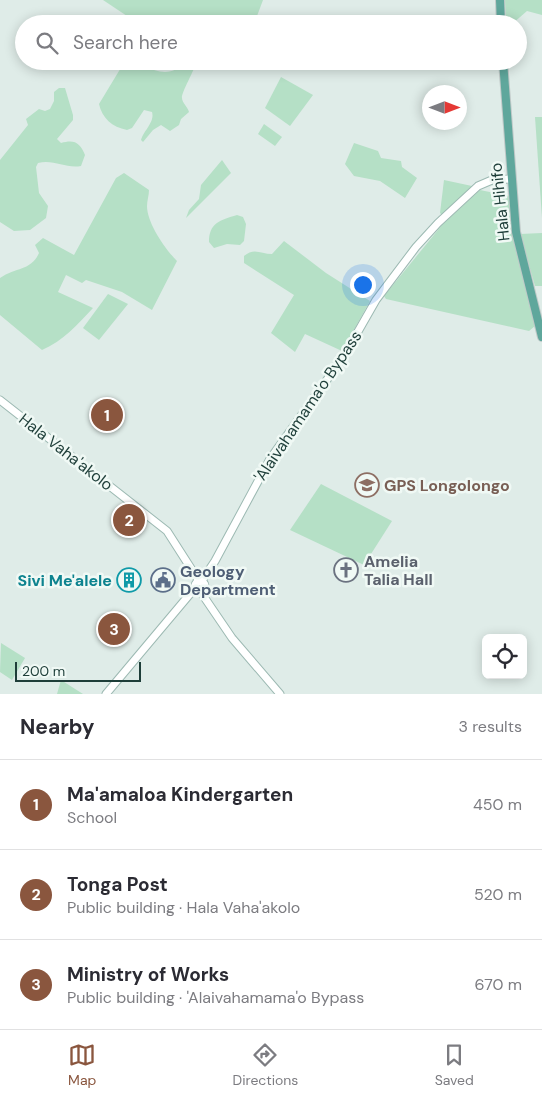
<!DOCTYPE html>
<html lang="en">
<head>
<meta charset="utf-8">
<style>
	:root { --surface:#fff; --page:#f2f2f3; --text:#2b2b33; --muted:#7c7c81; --line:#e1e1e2; --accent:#8a563e }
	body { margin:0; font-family:"DM Sans",sans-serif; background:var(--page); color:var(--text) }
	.controls { position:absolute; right:15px; bottom:15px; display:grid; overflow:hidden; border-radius:8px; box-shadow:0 2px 12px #0003 }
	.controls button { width:45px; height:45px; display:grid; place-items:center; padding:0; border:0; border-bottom:1px solid var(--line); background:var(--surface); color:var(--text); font:25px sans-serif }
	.compass { position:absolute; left:422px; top:85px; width:45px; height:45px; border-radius:50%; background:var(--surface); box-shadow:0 2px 12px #0003; rotate:90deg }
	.scale { position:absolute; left:15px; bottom:12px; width:126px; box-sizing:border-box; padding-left:5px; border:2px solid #1e3e39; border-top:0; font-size:14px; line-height:18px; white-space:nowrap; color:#1e3e39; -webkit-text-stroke:4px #f0f9f5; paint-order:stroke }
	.you { position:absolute; left:362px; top:284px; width:18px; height:18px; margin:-12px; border:4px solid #fff; border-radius:50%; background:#1a73e8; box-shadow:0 0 0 8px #1a73e833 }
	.badge { display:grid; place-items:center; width:32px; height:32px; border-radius:50%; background:var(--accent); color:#fff; font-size:16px; font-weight:700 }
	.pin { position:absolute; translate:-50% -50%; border:2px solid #fff; box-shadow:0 1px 5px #0006 }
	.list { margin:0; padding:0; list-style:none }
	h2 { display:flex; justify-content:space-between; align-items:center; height:65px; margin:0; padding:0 20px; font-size:21px }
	h2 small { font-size:16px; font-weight:400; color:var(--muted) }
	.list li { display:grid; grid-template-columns:32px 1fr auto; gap:15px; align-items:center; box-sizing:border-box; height:90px; padding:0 20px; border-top:1px solid var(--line) }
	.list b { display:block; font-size:19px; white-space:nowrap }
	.list p { margin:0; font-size:16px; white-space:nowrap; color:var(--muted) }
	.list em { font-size:16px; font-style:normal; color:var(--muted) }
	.icon { flex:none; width:28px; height:28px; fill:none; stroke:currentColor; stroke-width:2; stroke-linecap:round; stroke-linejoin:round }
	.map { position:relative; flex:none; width:542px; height:694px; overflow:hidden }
	.search { position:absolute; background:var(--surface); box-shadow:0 2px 12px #0003; left:15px; right:15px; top:15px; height:55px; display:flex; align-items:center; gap:12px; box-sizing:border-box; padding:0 18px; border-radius:28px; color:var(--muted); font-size:19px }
	.sheet { height:335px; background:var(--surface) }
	nav { display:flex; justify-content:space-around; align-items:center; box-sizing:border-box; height:70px; border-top:1px solid var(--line); background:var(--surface); font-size:14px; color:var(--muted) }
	nav a { display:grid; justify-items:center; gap:2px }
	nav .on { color:var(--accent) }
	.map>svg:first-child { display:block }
</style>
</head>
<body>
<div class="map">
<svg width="542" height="694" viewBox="0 0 542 694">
	<rect width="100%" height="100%" fill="#dfece8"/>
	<g fill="#b5e0c6">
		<path d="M103,0h160l-9,24h-115z"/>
		<path d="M505,0h37v15l-15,-4 -15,13h-6z"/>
		<path d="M125,61c17,0 34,18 51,8l3,-8h18c-2,8 -16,32 -15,37 0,5 6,9 7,14l-8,7 -2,6 -9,6 -9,-6 -8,5 -10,12 -2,-2c3,-10 14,-18 11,-28l-8,-2 -12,18 -5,2c-15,-3 -25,-12 -28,-26z"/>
		<path d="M281,77l32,18 -23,31 -25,-18z"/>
		<path d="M59,88h6l8,27v5l-16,19 4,4c14,-4 19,0 24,12l-4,11c-15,3 -27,-7 -43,-3l-2,4 3,26 9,13 -2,12 -16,12 -16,1 -14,-9v-62l28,-35 -2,-6 13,-10 6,2 5,-2 4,-8v-9z"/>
		<path d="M535,117h7v101z"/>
		<path d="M264,124l18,13 -7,9 -17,-12z"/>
		<path d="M354,143l24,8 3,7 20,3 1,6 15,11 -12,20 -25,-17 -26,-5 -9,-12z"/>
		<path d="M222,160l9,13 -45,45 3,-8 10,-11 2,-14z"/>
		<path d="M124,173l25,17c0,5 -2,11 -2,16 0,17 18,43 30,55l-25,49 -30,-18 -36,-12 -4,3 -16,-8 -8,17 35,16c-15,16 -30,33 -51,42l-42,-35v-37c16,-11 31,-7 39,-25l-4,-8 8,-7 31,17 42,-77z"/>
		<path d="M444,180l28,6 -30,29 -2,-2z"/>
		<path d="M480,190l29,6 4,37 22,93 -6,5 -143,-32 -2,-3 58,-71z"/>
		<path d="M237,215l6,2 3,7 -2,17 -4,4 -13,-1 -13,4 -5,-6c0,-19 11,-22 28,-27z"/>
		<path d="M542,233v53h-7l-15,-52z"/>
		<path d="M284,241l42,32 44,28 -28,50 -37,-17 -10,18 -24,-19 23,-38 -50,-32v-7c10,-9 17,-2 28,-2z"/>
		<path d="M108,294l20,10 -29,36 -16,-12z"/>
		<path d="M321,484l71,37 -28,44 -74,-35z"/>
		<path d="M1,643l24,15 -13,22 -12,-8z"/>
		<path d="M61,680l22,14h-26z"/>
	</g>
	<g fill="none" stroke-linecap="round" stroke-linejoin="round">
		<g stroke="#9cb9b2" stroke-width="9">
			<g id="secondary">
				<path d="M0,400l167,131 32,50"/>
				<circle cx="200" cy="586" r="5"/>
				<path d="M201,582l14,-21 55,-102 74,-103 32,-56 40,-53 22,-24 40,-37 14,-6 18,-1"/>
				<path d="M200,591l32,47 48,56"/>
				<path d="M106,694l89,-106"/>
			</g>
		</g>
		<g stroke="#c0c9c8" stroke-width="10">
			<g id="primary">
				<path d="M500,0l1,24"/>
				<path d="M503,61l13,171 26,105"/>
			</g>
		</g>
		<use href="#secondary" stroke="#fff" stroke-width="7"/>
		<use href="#primary" stroke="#5fa79c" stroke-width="8"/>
	</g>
	<defs>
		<g id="school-ring" transform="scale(1.25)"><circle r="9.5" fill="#f0f9f5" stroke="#8d6e63" stroke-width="1.5"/><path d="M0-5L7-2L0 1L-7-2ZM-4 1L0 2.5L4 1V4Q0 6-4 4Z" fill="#8d6e63"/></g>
		<g id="church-ring" transform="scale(1.25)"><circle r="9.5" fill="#f0f9f5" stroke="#6b7280" stroke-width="1.5"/><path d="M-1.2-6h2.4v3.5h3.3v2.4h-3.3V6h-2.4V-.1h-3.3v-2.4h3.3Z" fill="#6b7280"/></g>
		<g id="building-ring" transform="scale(1.25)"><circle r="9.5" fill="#f0f9f5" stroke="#0f9aa8" stroke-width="1.5"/><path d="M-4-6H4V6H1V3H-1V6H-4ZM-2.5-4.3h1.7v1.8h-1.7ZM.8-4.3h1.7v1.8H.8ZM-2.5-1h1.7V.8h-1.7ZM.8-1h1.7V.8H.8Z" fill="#0f9aa8"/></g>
		<g id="civic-ring" transform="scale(1.25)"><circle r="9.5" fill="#f0f9f5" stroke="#5c6f8a" stroke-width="1.5"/><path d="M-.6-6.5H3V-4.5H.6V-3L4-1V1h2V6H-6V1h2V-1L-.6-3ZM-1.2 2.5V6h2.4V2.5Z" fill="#5c6f8a"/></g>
	</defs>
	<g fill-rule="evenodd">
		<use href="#school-ring" x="367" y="485"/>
		<use href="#church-ring" x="346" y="570"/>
		<use href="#building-ring" x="129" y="580"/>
		<use href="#civic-ring" x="163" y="580"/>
	</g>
	<g text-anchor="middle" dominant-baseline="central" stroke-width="5" stroke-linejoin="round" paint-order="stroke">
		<g font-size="16" fill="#1e3e39" stroke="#f0f9f5">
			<text transform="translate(500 202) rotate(-96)">Hala Hihifo</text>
			<text transform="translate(308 406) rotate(-56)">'Alaivahamama'o Bypass</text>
			<text transform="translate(66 452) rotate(38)">Hala Vaha'akolo</text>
		</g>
		<g font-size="16" font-weight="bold" fill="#785e54" stroke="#f0f9f5" text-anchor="start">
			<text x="384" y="485">GPS Longolongo</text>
		</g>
		<g font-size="16" font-weight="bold" fill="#5b616d" stroke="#f0f9f5" text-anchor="start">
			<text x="364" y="561">Amelia<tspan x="364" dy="18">Talia Hall</tspan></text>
		</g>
		<g font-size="16" font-weight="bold" fill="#4e5e75" stroke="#f0f9f5" text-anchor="start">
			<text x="180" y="571">Geology<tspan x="180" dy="18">Department</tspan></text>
		</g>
		<g font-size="16" font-weight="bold" fill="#0d838f" stroke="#f0f9f5" text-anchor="end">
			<text x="112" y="580">Sivi Me'alele</text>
		</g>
	</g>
</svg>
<div class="controls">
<button><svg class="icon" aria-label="locate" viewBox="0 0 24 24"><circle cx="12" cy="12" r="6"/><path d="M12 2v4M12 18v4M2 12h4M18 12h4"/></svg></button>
</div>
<svg class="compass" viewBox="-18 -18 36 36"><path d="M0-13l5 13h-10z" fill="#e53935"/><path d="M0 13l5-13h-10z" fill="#7c7c81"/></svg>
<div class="scale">200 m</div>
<div class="you"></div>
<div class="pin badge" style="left:107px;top:415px">1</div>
<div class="pin badge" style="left:129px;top:520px">2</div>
<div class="pin badge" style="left:114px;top:629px">3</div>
<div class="search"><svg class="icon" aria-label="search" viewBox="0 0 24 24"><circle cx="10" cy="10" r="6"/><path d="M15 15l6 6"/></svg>Search here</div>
</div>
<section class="sheet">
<h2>Nearby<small>3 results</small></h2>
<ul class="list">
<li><span class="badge">1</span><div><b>Ma'amaloa Kindergarten</b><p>School</p></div><em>450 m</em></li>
<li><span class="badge">2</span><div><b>Tonga Post</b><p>Public building · Hala Vaha'akolo</p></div><em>520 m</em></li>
<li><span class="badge">3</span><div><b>Ministry of Works</b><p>Public building · 'Alaivahamama'o Bypass</p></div><em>670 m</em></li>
</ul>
</section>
<nav>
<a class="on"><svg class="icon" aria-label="map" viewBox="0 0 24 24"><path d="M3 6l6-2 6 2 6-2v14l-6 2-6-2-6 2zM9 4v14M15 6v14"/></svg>Map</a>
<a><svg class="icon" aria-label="directions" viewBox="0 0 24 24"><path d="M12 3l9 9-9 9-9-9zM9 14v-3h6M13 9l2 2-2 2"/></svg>Directions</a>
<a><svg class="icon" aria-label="saved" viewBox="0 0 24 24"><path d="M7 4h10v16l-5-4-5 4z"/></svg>Saved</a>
</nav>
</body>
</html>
